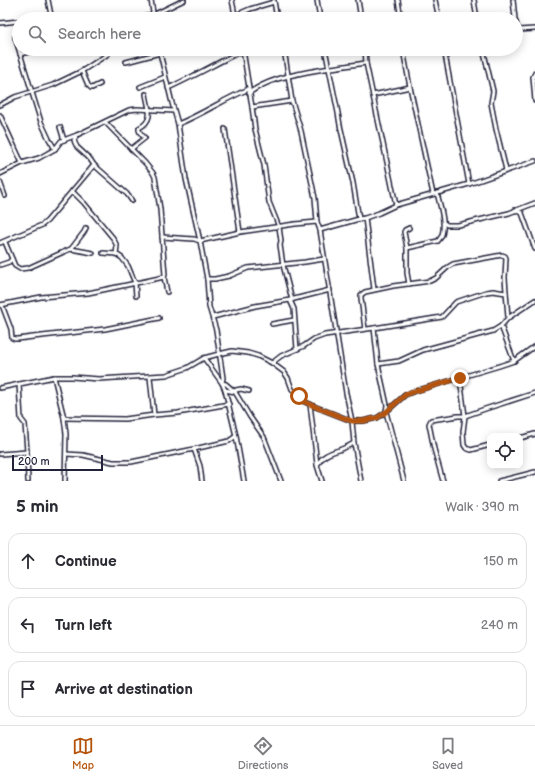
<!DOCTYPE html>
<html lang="en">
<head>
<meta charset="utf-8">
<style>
	:root { --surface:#fff; --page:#f2f2f3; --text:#2b2b33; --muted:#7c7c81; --line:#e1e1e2; --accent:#b45309 }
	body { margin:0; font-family:"Balsamiq Sans",sans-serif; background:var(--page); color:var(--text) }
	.controls { position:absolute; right:12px; bottom:12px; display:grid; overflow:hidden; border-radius:8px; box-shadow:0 2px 10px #0003 }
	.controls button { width:36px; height:36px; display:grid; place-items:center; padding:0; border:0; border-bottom:1px solid var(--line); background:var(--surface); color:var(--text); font:20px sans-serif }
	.scale { position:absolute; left:12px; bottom:10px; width:91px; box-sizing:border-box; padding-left:4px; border:2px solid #22223b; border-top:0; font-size:11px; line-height:14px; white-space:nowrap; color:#22223b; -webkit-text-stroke:3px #fff; paint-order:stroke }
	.stop { position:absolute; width:12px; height:12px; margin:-9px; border:3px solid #b45309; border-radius:50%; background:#fff }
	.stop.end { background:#b45309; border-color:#fff; box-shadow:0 1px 4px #0008 }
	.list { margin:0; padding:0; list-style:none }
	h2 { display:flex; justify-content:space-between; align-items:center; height:52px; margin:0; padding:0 16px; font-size:17px }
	h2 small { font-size:13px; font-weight:400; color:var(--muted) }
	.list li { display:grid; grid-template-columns:26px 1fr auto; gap:12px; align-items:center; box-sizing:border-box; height:56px; margin:0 8px 8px; padding:0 8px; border:1px solid var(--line); border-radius:12px }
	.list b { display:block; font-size:15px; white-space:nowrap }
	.list em { font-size:13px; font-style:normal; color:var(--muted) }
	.icon { flex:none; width:22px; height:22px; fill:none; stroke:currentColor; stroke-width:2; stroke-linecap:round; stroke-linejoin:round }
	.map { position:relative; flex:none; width:535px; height:481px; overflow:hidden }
	.search { position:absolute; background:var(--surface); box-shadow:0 2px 10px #0003; left:12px; right:12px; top:12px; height:44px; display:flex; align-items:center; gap:10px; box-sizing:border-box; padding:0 14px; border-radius:22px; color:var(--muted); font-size:15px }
	.sheet { height:244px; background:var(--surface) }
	nav { display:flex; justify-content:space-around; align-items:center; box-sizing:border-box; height:56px; border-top:1px solid var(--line); background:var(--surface); font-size:11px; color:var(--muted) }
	nav a { display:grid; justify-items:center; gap:2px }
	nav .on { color:var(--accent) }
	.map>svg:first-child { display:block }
</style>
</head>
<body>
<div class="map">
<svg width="535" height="481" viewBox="0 0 535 481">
	<rect width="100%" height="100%" fill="#fff"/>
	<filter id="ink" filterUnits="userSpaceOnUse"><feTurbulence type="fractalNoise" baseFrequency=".025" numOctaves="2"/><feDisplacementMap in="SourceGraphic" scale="8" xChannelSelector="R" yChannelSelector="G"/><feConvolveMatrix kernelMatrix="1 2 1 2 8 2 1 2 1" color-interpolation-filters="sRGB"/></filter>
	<g filter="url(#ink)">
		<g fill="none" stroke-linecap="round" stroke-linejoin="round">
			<g stroke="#22223b" stroke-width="6">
				<g id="street">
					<path d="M48,0l3,15 1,4"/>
					<path d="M151,0l3,19"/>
					<path d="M232,0l3,15"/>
					<path d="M317,0l3,19"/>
					<path d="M358,0l3,19"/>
					<path d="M398,0l3,19"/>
					<path d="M435,0l4,19"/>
					<path d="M474,0l3,19"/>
					<path d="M513,0l2,19"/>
					<path d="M274,1l3,18"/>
					<path d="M135,19l18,-4 31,-15"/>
					<path d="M227,19l23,-10 24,-7"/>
					<path d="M516,22l2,8 17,-1"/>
					<path d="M0,23l19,-2"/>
					<path d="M15,37l26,85 8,17 6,10"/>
					<path d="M159,49l13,54 6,21 8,55 14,62 7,38 2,28 7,23 7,48 -1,5 3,7 11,46 8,45"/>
					<path d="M284,49l8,52 9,30 14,67 2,24 3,8 26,163 6,28 2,22 7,38"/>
					<path d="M325,49l13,64 2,12 13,58 6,36"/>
					<path d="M365,49l1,14 30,142"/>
					<path d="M404,49v6l6,32 23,107"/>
					<path d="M444,49l25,135"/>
					<path d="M483,49l10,42 -2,12 5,26 10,41"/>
					<path d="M243,50l9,57 3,22 9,36 5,37 10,25 2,14 -1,4 3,20 9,35"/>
					<path d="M20,54l21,-5"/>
					<path d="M126,62l34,-9"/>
					<path d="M82,71l6,14 3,3h1l8,-4"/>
					<path d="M535,73l-2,4 2,24"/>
					<path d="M140,87l25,-10"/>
					<path d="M168,88c27,-12 52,-27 78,-39"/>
					<path d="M249,93c18,-13 38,-17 58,-21 20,-4 40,-6 59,-9"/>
					<path d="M373,95l37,-8"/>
					<path d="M0,105l15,-8 38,-12 29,-14 26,-17 3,-5"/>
					<path d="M252,107l40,-6"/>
					<path d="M0,115l22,48"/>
					<path d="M178,124c25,-10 46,-25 71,-35"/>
					<path d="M60,127l4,13"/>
					<path d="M225,129l15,103"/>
					<path d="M77,135l-3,5 1,3 2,4 13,12 4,6 33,29 5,7"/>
					<path d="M131,149l14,-11c-3,-3 -7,-6 -6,-10 16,-8 9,-20 7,-34"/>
					<path d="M0,174l22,-11 17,-5 16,-9 6,-8 16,-6 52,-25 8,-1 37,2"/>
					<path d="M0,182l5,14"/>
					<path d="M72,191l12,12 29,35 4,8 -1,8"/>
					<path d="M515,210l7,3 13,36"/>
					<path d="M365,218l9,71"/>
					<path d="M444,223l3,2h11l51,-12 26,-10"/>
					<path d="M320,230l39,-11 6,-1 14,-5 17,-8 73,-21 66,-23"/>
					<path d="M162,237l32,2 6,2 40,-9 55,-8 22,-2"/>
					<path d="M5,242l10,24 5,3 8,-1 40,-18 3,-1 22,4"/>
					<path d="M0,243l42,-18 5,-4 47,-56"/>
					<path d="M407,248l31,-7c11,-10 2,-35 -1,-48"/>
					<path d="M71,249l13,-17 2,-4"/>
					<path d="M103,253l13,1 6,4 6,8 7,17 1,13"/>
					<path d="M0,265l9,-3 3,-3"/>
					<path d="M164,277l3,15"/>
					<path d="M207,279h8l14,-3 19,-8 57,-6 19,-3"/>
					<path d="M409,284l-2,-11v-25l-3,-16 1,-2 4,-2"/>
					<path d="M290,300l4,9 3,40"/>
					<path d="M0,305l41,-8 47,-4 53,-11 23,-5 1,-2 -5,-66 -5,-32 -2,-4 -8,-10 -40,-41"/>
					<path d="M2,305l9,24 1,9 3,1h3l15,-2 72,-8 54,-11"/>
					<path d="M213,317l42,-11 35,-6 40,-10"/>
					<path d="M272,324l22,-4"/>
					<path d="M501,326l13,35"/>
					<path d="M374,328l4,36 9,41 -1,7 18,69"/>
					<path d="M365,329l-4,-31v-3l4,-3 28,-6 37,-5 6,-3 12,-11 5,-3 49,-9 3,1 1,2 -1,20 3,40"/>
					<path d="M204,358l18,25 4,1 9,8 15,25 14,20 17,44"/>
					<path d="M272,363l9,-7 23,-10 10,-7 11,-4 49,-7 68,-11 14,-15 30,-10 7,-1 13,2"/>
					<path d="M378,364l21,-3 24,-11 70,-19 8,-5 7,-8 27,-18"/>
					<path d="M54,377l10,41 2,16 -1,47"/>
					<path d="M150,377l4,38"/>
					<path d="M460,378l5,38 -2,16 1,13 2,3 5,2 19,-5"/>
					<path d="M19,384l2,35 4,5 2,28 1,29"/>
					<path d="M0,388l54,-11h18l27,2 67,-4 21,-7 17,-10 15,-4 13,-3 16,2 10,3 14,7 12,9 4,6 4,11 11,12 13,6 36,14h11l14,-3 9,-6 19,-17 7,-3 87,-26 15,-5 21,-15"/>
					<path d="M225,390l10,2 1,-2 5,-1 8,2"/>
					<path d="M310,404l7,60"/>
					<path d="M64,418l61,1 29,-4 24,-2 51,-9"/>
					<path d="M520,438l15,-4"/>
					<path d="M194,449l6,17 2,15"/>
					<path d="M0,454l27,-2"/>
					<path d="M66,454l17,1 30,7h18l63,-13 35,-8 7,-5"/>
					<path d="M322,481l-5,-16c5,-9 12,-12 22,-15 5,-2 10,-4 15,-7"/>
					<path d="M443,481l-9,-32 -5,-25 2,-4 27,-4h7l20,-7 50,-16"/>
					<path d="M499,481l36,-9"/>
				</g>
			</g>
			<use href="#street" stroke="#fff" stroke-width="3"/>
		</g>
	</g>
	<g fill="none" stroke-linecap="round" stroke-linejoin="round" filter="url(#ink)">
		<path stroke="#b45309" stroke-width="5" d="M299,396l4,5 13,6 36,14h11l14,-3 9,-6 19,-17 7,-3 48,-14"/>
	</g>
</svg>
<div class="controls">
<button><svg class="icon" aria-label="locate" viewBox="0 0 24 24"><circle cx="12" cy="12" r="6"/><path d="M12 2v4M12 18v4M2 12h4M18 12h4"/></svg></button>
</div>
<div class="scale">200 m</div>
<div class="stop" style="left:299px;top:396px"></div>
<div class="stop end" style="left:460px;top:378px"></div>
<div class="search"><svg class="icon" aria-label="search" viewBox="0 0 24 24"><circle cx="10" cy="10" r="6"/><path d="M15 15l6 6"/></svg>Search here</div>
</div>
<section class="sheet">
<h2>5 min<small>Walk · 390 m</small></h2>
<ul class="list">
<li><svg class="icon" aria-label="ahead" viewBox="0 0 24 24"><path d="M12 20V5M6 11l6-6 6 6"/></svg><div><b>Continue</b></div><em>150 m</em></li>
<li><svg class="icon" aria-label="left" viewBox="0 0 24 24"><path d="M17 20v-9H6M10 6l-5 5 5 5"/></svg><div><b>Turn left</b></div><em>240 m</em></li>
<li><svg class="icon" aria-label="arrive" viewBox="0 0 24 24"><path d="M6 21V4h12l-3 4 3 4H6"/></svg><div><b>Arrive at destination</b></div></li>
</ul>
</section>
<nav>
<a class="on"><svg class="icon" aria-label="map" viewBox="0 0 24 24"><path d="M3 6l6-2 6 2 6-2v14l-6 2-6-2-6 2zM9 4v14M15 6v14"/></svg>Map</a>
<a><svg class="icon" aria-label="directions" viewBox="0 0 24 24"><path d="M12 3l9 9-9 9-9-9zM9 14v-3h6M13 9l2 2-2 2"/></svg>Directions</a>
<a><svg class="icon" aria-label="saved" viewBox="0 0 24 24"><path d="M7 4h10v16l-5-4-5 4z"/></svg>Saved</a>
</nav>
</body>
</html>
